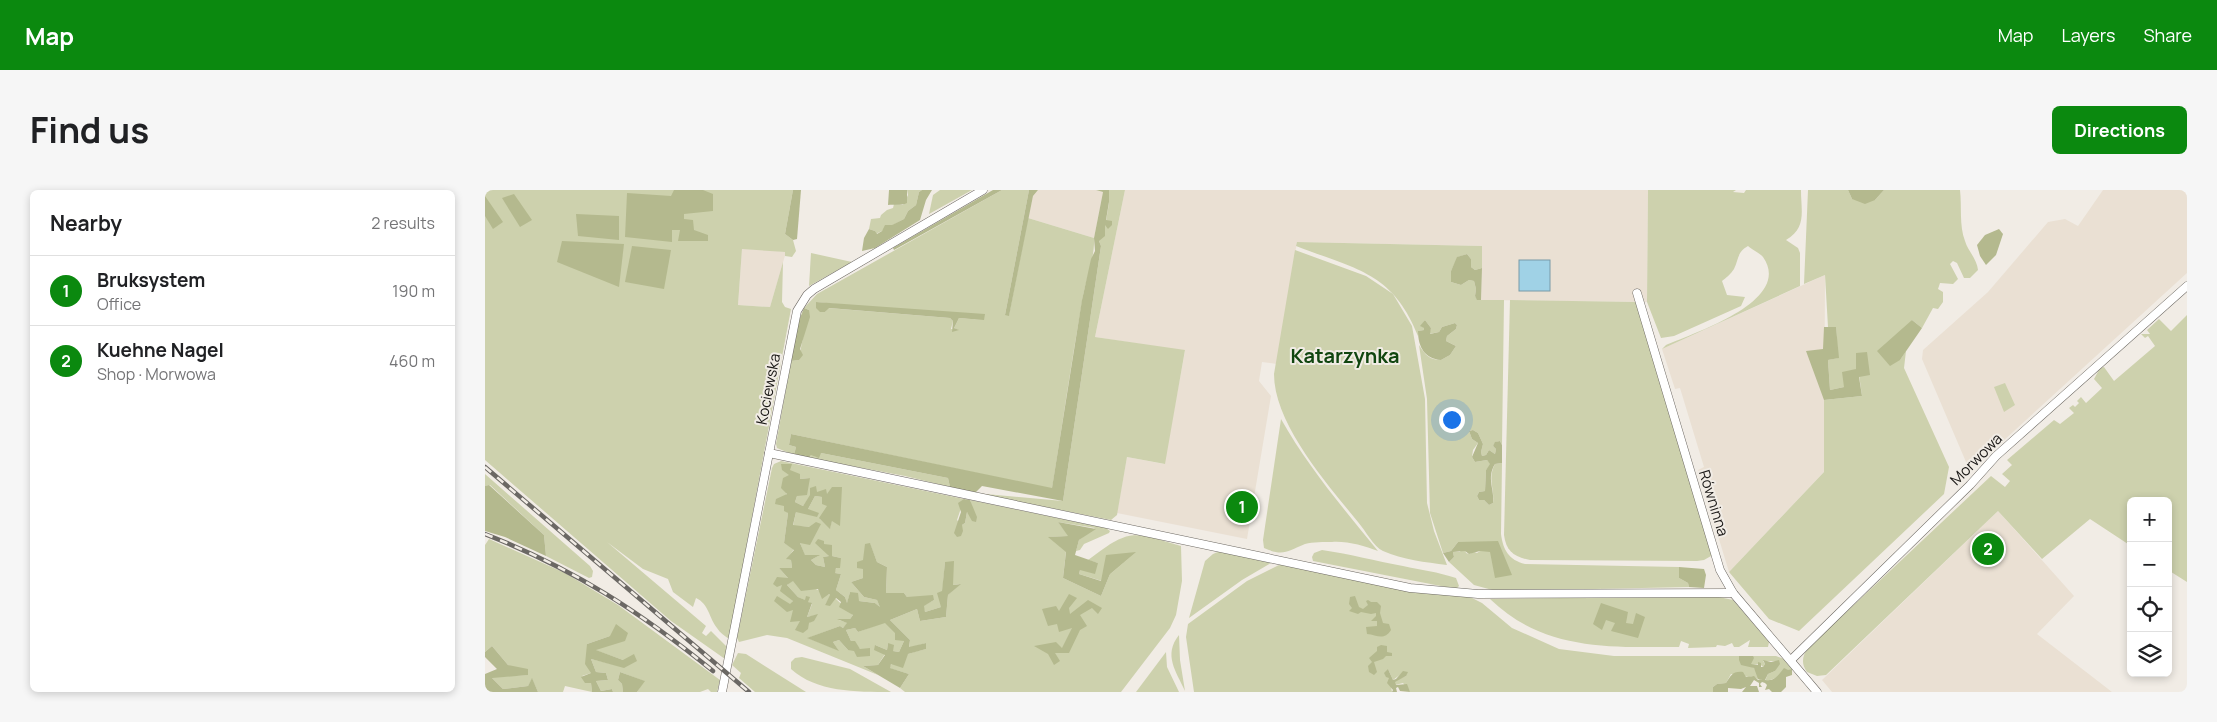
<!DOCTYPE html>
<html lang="en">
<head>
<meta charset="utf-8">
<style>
	:root { --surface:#fff; --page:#f6f6f6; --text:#202124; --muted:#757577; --line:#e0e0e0; --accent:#0b890f }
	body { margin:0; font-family:Manrope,sans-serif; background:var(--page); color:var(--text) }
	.controls { position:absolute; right:15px; bottom:15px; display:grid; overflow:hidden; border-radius:8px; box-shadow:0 2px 8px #0003 }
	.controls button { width:45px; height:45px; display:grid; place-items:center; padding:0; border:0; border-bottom:1px solid var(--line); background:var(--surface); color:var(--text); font:25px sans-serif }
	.you { position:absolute; left:966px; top:229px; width:18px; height:18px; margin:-12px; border:4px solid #fff; border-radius:50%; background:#1a73e8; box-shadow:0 0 0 8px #1a73e833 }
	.badge { display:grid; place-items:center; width:32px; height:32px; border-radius:50%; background:var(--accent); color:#fff; font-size:16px; font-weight:700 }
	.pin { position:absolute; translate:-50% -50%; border:2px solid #fff; box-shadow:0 1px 5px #0006 }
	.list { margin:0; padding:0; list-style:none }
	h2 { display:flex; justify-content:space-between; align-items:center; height:65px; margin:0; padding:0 20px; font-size:21px }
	h2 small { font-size:16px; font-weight:400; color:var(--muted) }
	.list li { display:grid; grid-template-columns:32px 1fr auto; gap:15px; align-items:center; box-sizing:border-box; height:70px; padding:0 20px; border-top:1px solid var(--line) }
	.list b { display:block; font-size:19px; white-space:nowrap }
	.list p { margin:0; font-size:16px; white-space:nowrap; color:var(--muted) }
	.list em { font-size:16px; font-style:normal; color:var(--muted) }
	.icon { flex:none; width:28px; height:28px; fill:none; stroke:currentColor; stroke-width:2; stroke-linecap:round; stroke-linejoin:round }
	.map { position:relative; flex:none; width:1702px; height:502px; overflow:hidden; border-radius:8px }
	header { display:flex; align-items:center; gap:30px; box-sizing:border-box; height:70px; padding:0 25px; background:var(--accent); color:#fff }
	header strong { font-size:24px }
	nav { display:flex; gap:28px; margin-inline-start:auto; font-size:18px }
	.intro { display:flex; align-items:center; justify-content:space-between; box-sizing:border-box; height:120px; padding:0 30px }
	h1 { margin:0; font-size:35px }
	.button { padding:12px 22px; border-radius:8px; background:var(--accent); color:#fff; font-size:18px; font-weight:700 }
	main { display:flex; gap:30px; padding:0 30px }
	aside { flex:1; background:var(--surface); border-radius:8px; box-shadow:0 2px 8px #0003 }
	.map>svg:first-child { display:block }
</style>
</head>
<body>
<header>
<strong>Map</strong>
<nav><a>Map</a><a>Layers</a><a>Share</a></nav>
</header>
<div class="intro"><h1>Find us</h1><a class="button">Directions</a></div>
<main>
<aside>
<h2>Nearby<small>2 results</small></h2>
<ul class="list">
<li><span class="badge">1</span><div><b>Bruksystem</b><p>Office</p></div><em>190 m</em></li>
<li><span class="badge">2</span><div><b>Kuehne Nagel</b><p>Shop · Morwowa</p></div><em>460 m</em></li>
</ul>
</aside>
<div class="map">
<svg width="1702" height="502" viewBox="0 0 1702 502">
	<rect width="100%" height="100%" fill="#f1ece5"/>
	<g fill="#eae0d3">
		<path d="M553,0h58l7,2 -9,46 -66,-20 5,-22z"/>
		<path d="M640,0h523l-1,112 -166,-2 1,-54 -185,-4 -20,122 -15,-2 -3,19 12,15 -24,143 -130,-26 10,-56 37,7 21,-113 -90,-14z"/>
		<path d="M1618,0h84v83l-197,180 -21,16 -47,-110 1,-9 65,-58 60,-70 17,-3 13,7z"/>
		<path d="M257,58l44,4 -16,55 -32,-2z"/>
		<path d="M1340,85l-1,197 -95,100 -31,-102 6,-3 -24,-79 -5,1 -13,-40z"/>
		<path d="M1513,321l76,85 -37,38 75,58h-280l-10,-12z"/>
	</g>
	<g fill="#cdd1ad" fill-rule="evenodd">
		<path d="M0,0h308l-8,44 8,6 3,11 -4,6 -7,-1v-4l-43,-3 -4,56 32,2 13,-45 -1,40 3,5 6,2 -62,330c-4,-3 -9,-6 -12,-11 -8,-10 -8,-24 -21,-30l-3,9 -20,-15 -5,-13 -25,-10 -36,-27 99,84 -4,7 4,3 5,-5 17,17 -3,11 -54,-38 -186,-161z"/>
		<path d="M422,0h15l-3,2 -3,13 -8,6 -4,8 -28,15 -1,-3 -6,-2 2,-10 9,-1 1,-3 6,-5 6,-2 1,-4 9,1 5,-10z"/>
		<path d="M455,0h32l-43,24 4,-19z"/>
		<path d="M517,0h27l-24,125h4l19,-97 66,20c1,21 -9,43 -12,64 -11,62 -20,124 -30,187l-261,-55 -2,11 7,2 -2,8 -17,-7 -1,-4 15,-83 8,-1c2,-16 7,-33 10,-50l-5,-2 13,-14zM332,112l167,18 -25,-2 -5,10 4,2 -7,-1 2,-8 -3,-3 -122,-10 -3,4z"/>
		<path d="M624,0h16l-30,147 90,13 -20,114 -38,-7 -10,58 -6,5 -136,-27 88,8 38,-255 -2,-5 7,-20 3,-18z"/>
		<path d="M1163,0h88l-3,2 11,1 2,-3h55c0,21 6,38 -15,50l12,8 2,5v33l-138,63 4,-4c27,-12 128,-44 97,-88 -3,-4 -11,-7 -15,-11 -11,6 -9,13 -14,23 -3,5 -8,9 -12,12l5,14 18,2 -4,9 -67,30 -13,2 -14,-36z"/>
		<path d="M1323,0h40l4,9 23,1 9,-10h76c2,17 -1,35 5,51 3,10 12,18 13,29l-8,8h-6l-7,-15 -4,-2 -3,3 8,15 -5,5 -13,-1 -2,6 5,3v10l-5,7 -5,-1 -11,20 -10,-8 -12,40 6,-9 -2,17 45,99 -5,27 -145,137 -30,-12 -40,-47 95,-100v-72l38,-4 -6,-43v16l-12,18 -14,3 -2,-30 10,-2 -2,-31h-8l-3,-52 -21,9z"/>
		<path d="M812,52l185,4v22l-7,2 -4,-3v-8l-4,-5 -9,3 -7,14v11l10,3 8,-5 5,1 2,8 -1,7 3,4h26l-2,145 -2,-4 -4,1 -3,4 3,3 -1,5 -6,-4 -3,5 -4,1 -1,-4 2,-8 -5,-11 -5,-3 -4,1 3,8 6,4 -5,7 -1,7 3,5 12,-2 4,4 -5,6 -1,21 -6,1 -2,4 2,4h5l5,5 4,-2c2,-13 -6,-24 2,-39l7,-1 -1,71c2,16 8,26 24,30l154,3v11l9,5 1,4 -193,4 -22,-6 -25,-23 5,-5 -1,-5h7l2,-4 3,1 1,4 3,1 5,-2 3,1 3,-2 -9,-6h-10l-3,-3 -7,9 -8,2 -13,-40 -3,-114 -8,-54c6,10 11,15 22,15l9,-5 6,-9 -10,-5 1,-5 9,-7 1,-4 -2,-2 -13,4 -3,5 -10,2 2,-6 -6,-8 -4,6 4,2 -1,2 -6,1v5c-25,-64 -63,-67 -122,-90z"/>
		<path d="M810,60l71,26 27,18 19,32 13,73 2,104 7,28 13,34c-22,-3 -44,-5 -64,-14 -9,-4 -18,-21 -25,-29 -30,-37 -84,-98 -84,-148z"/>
		<path d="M326,63l41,9 -43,24z"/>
		<path d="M1025,110l128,2 73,249v5l-7,4 -7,1 -167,-1c-16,-3 -24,-9 -26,-25z"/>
		<path d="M1702,125v267l-19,-12v-69h-37v45l-41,-27 -48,40 -44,-48 -172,164 -9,1 -10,-4c-6,-8 -5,-16 1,-24l183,-172 14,11 5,-6 -8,-7 10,-9 -5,-5 47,-40 6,4 14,-11 -5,-5 4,-3 2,2 4,-4 -2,-2 4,-4 5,6 16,-15 -8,-9 6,-11 4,-1 10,14 41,-35 -7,-10 -3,2 -4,-4h9l-3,-4 12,-11 12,12z"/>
		<path d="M1520,193l10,22 -11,7 -10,-25z"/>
		<path d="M796,229c27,48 62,89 97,132 -14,-5 -30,-10 -46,-9 -8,0 -19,0 -27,2 -18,7 -21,13 -41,4l-1,-8z"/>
		<path d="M336,263l127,25 2,9 -45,-11 -96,-18 2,-3z"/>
		<path d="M296,271l183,38 -7,21 5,5 3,-2 2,-11 4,4h4l-5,-16 136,28 4,3 -1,2 -25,11 -4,6 -4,1 3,-11 16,-12 -37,-6 11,14 -20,1 17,14 -3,27 38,18 9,-22 25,-21 -33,28 -23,-7 1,-4 18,-7 -10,-3c42,-32 44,-29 93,-14l1,35 -6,34 -6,13 -49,64h-216l-5,-4 9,-14 -20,-6c6,-12 25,-16 37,-19v-6l-17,5 1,-8 -20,-20 27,-11 3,12 26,-4 2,-22 12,-11 -7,1 -8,-23 -4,45 -16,5 -2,-6 11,-6 -27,-3 -3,-4h-18l1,-26 -10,-5 -7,-18 -7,25v9l-12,4 13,15 13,3 4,8 -6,-5 -16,-2 -9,-9 -3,12 -2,-7 -9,-7 5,-16 -7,-1 7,-15 -9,-2 -14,-17 11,17 -6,1 2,10 -9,-2 -5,-5 7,-4h-13l-5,-13 10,-16 -17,-1 3,-14 12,-3 7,-13 7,1 6,9 -8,13 10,9 2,-8 -5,-26 -16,1 -8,11 -8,-4 2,-6 13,-18 -10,1 -18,-15 8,11 -6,31 4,7 -4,30 10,6 -7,10 4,1 1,8h-13l9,10 -5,7 10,16 -2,3 10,17 8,2 8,-8 -10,2 5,-13 -14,-7 -11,-12 6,-5 35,14 3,1 -6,10 10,-7 18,17 -3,4 -11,1 9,3 -5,5 -3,-2 -32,12 30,12 -5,-8 6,-2 9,10 22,-1h-10l-9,-8 -5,-11 9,-2 3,4 27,-10 19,19 -5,11 -6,-1 -5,-8 -1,7 -12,-5 10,9 -7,11 -15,1 15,9 -91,-37 -20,-3 -28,7 -2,-4 35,-170 2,-4z"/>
		<path d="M0,284l105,92 3,5 -1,6 -3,1 -43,-22 -2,-21 -54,-50 -5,1z"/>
		<path d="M4,349l76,34 53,32 102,75 -3,12h-6l-3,-3 -8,3h-63l7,-11 -24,-9 -2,8 4,4 1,8h-10l-1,-3 -11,2 -5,-10 12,-1 -2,-7 -10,-1 -5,-13 33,8 -1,-7 -28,-10 15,-14 -23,8 4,29 -9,3 9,7 1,9 -27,-6 -2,6h-25l-6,-13 -4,7 -25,3 -12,-12 37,-2 -20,-10 -16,-19 -7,6v-107z"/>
		<path d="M837,360c29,4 53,11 81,16 18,4 35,6 53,12l3,8 -3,3 -143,-28 -1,-4 2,-4z"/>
		<path d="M735,361l51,12 -29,17 -53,38 16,-57 8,-7z"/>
		<path d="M796,374l189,33 12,6 30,25 47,21 55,7h162l8,3 8,10c-9,3 -16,11 -27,12l3,-7 7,-3 3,-10h-15l2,3 -2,3 -3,-3 -11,1 5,3 8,13 -10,-5 -3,1 -18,-3 -5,9 -9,1 -4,3v5h-303l-7,-9 -8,2v-4l11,-5 -5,-2 -8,6 -5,-11 4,23h-198l-8,-55 2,-13 59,-43z"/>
		<path d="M1229,406l19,4 36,42 -1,5h-20l2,-7 -11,7h-5l-2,-4 -7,3 -8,-1 -1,2 -28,1 1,-4 -8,-3 -2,6c-70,0 -135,4 -189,-48z"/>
		<path d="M694,445l1,25 5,31c-9,-20 -22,-36 -6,-56z"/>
		<path d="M681,462l1,15 12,25h-43z"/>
		<path d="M253,463l8,1 60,38h-51l-16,-14 2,-5 -9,-8z"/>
		<path d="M317,467l48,12 41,23c-35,0 -75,0 -100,-23v-7l4,-4z"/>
	</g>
	<g fill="#b4b98e">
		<path d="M189,0h29l10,4v17l-29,3v5l9,1 1,10 14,5v6h-30l2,-11h-8v12l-47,-5 2,-44 44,3z"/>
		<path d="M308,0h8l-4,49 -4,1 -8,-6z"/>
		<path d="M404,0h18v13c-6,3 -14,1 -19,2z"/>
		<path d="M437,0h10l-6,10 -6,20 -45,28 -13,3 2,-13 5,-9 6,2 2,3 5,-3 3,-6h7l12,-6 4,-8 8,-6 3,-13z"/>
		<path d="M508,0h9l-108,60 -1,-2z"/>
		<path d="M544,0h9l-5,6 -24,120 -4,-1z"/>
		<path d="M611,0h13v12l-3,18 6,1v4l-4,4 -3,-4v11l-6,5 2,5 -38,255 -81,-15 -7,7 -25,-6 -2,-9 -127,-25 -2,5 -8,-3 -2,3 -15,-3 2,-8 -7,-2 2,-11 261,54 30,-188 9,-41 4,-8 -1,-13 9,-46z"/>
		<path d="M1363,0h36l-9,10 -10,4 -13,-5z"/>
		<path d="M29,4l18,26 -12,7 -18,-29z"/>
		<path d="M0,6l18,26 -10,7 -8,-13z"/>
		<path d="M91,24l43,2v24l-41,-4z"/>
		<path d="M1514,39l4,5 -7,21 -10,10 -6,-9 -3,-11 8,-10z"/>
		<path d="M77,51l62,3 -5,43 -62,-25z"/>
		<path d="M147,56l39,4 -7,39 -39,-7z"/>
		<path d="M982,64l4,5v8l4,3 7,-2 -1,32h-4l-2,-4 1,-7 -2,-8 -5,-1 -8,5 -10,-3v-11l6,-14z"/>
		<path d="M331,112l169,12 -1,6 -25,-2 -5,10 5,2 -7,2 1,-11 -3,-3 -121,-10 -4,4h-5l-4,-4z"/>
		<path d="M319,118l5,2 1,7 -10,32 3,6 -4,5 -8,1 7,-38z"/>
		<path d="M940,130l6,8 -1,6 9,-2 3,-5 13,-4 2,2 -1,4 -9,7 -1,5 10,5 -6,9 -9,5c-16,-1 -23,-13 -23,-29l6,-1v-2l-4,-2z"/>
		<path d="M1427,130l10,8 -22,32 -10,6 -13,-15z"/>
		<path d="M1339,137h12l3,31 -11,2 2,30 14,-3 -2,-15 14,-3v-16l11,-1 3,23 -11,2 3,19 -38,4 -18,-49 17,-2z"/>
		<path d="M988,240l5,3 5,11 -2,8 1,4 4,-1 3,-5 6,4 1,-5 -3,-3 2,-4 5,-1 2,4v18l-7,1c-9,14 0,26 -2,39l-4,2 -5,-5h-5l-2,-4 2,-4 6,-1 1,-21 4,-6 -3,-4 -12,2 -3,-5 6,-14 -6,-4 -3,-8z"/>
		<path d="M296,274h11l-2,6 10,4v5l10,-1 -3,17 -10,1 -2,6 8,4 7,-11v-7l6,-2 1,6 9,-3 1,5 5,-7h10l-2,39 -8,-5 -2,8 -11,-11 8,-12 -5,-2v-7l-7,-1 -7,13 11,4 -2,4 -21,-5 -3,13 16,2 7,-5 5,2 -11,21 -10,-2 5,12h15l-9,5 5,5 9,2 -2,-10 6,-1 -14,-13 3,-4 6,2v3l8,1v11l9,2 -1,10h-4l-1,5 6,1 -5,16 9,7 2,6 3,-11 8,1 1,8 16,2 5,4 -3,-7 -13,-3 -13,-15 12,-4v-9l-6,-1v-6l6,-2 2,-16 5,-1 7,19 10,5 -1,26h18l3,4 26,-2 1,5 -10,6 1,6 16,-5 -4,-14 5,-2 3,-29 9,-1 -1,24 8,-1 -13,11 -2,22 -26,4 -3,-12 -27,11 20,20 -1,7 17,-4v6l-18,5 -5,14 -12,-4 -1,4 19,6 -9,14 -37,-22 15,-1 7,-10 -11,-5 1,-5 12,5 1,-7 6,2 -1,6 6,1 5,-11 -9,-1v-7l-10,-10 -27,9 -3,-4 -9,2 5,11h4l5,8 10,-1v8l-13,1 -3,-6 -6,-1 -9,-10 -6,2 6,9 -32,-13 33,-12 3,2 4,-5 -10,-4h13l3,-4 -14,-8 2,-5 -5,-4 -6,8 -5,-1 5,-10 -1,-1 -7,5 -4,-10 -17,2 -8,-10 -6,4 11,12 7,3 1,-4 4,1 -2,5 4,1 -5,14 11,-3 -4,7 -5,2 -1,6 -5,4 -8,-3 5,-9 -10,1 3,-12 -6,2 -13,-11 3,-5 13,8 3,-3 -13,-10 2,-6 -5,2 -4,-3 4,-7 11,1 -9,-10h13l-1,-8 -5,-1 8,-9 -10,-7 4,-30 -4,-2v-5l-9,-2 1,-5 11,-5 -6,-6 2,-10 6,-3 -7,-5z"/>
		<path d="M4,295l55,50 2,21 -41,-19 -20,-6v-45z"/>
		<path d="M479,309l6,1 7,17 -1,5 -4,-1 -5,-9 -2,11 -3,2 1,6 -2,5 -4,1 -3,-4 7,-21 -3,-9z"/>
		<path d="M573,332l38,7 -17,11 -4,15 23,8 -3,11 -15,-4 -1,4 22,7 5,-26 30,-3 -26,22 -9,22 -38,-18 3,-26 -18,-15 20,-1z"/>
		<path d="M1013,351l14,34 -17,3 -5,-26 -10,-1 -11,3 -4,-3 -12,1 1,5 -5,5 -6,-9 8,-2 7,-9z"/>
		<path d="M1194,377l25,2 2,6 -2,13 -15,-1 -1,-4 -9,-5z"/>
		<path d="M584,404l8,4 -8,10 1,6 18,-14 14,8 -4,6 -6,-6 -12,7 7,11 -7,4 -11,23h-14l5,8 -6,4 -6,-11 -14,-8 22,-4 6,6 10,-20 -13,4 -2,-8 -9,2 -6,-17 14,-3 3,5z"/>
		<path d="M870,406l4,11 4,2 5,-4 -2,-4 2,-1 3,2h6l4,4 -1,7 3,10 6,1 2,6c-7,11 -14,5 -24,4l-1,-7 11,-1v-5h-6l5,-5v-3l-5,1 -10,-2 -3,2 -9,-3 3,-3 -3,-4 1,-7z"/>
		<path d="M1116,413l27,9 -2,11 7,1 3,-11 9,4 -7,21 -27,-7 4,-8 -9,-3 -4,10 -9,-6z"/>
		<path d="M131,434l12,9 -3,8 -29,9 27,10 11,-6 3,7 -13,7 -33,-9 5,13 10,1 2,7 -12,1 5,10 11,-2 1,3h-21l-1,-9h-6l-4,-6 10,-4 -6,-9 2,-20 23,-8z"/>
		<path d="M896,455l6,1v6l5,1v3h-6l-3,3 -9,3 3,10 -3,3 -5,-3 -1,-6 4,-4 -3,-4 8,-7v-4z"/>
		<path d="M7,456l16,19 20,4v6l-36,3 11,11 25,-3 4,-8 6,14h-53v-18l12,-5 -12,-12v-5z"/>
		<path d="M1254,466h14l1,2 -3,6 7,1v-3l3,1v4h2l2,-3 -2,-4 8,2 8,-2 1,4 -5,7 -7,3 -3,6c10,2 14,-6 19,-12l4,2 4,-1v6l-6,2v10l-5,5h-9l-3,-3 -4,1 2,-5 -2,-2 -3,-1 -2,2 2,3h-3v-4l-5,-3 -4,6h7l2,6h-17l4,-5 -5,2 -13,-1v4h-15v-5l4,-3 9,-1c5,-7 6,-12 17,-11l3,5 8,-1 4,4h4l-4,-1 -4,-11 -13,-3 -2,-5z"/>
		<path d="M903,479l5,11 3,-1 7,-8 5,1 -2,4 -11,6 1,3 11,-1 3,8 -10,-1 -2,-4 -2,1 1,4h-5l1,-2 -6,-7 2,-5 -3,-1 -2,-4z"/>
		<path d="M135,482l25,9 -8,11h-14l-1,-8 -4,-4z"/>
	</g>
	<rect fill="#a0d2e6" stroke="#789aa8" x="1034" y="70" width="31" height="31"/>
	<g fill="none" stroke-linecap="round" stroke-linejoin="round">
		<g stroke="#6b6761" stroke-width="9">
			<g id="minor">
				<path d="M1152,103l83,277 13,23 84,99"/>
				<path d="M284,263l641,135 68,6 255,-1"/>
				<path d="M1306,470l179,-175 26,-29 191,-170"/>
				<path d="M237,502l75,-381 10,-16 7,-6 169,-99"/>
			</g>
		</g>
		<use href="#minor" stroke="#fff" stroke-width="8"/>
		<g stroke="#6b6864" stroke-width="4.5">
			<g id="rail">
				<path d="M0,277l264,225"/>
				<path d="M0,344c89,35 154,77 228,137"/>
			</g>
		</g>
		<use href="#rail" stroke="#f1ece5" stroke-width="2.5" stroke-dasharray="8" stroke-linecap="butt"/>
	</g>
	<g text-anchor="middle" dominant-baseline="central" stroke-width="4" stroke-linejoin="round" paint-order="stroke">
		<g font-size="15" fill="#1a1816" stroke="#f1ece5">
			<text transform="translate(283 199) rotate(-79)">Kociewska</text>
			<text transform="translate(1491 269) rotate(-45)">Morwowa</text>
			<text transform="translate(1229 313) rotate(73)">Równinna</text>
		</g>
		<g font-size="20" font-weight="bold" fill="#114610" stroke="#f1ece5">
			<text x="860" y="165">Katarzynka</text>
		</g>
	</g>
</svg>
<div class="controls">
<button>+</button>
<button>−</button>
<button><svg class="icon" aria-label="locate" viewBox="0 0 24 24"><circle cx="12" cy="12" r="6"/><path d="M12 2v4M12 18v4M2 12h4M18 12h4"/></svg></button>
<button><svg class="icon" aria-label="layers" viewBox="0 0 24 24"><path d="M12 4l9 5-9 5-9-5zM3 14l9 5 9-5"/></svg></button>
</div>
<div class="you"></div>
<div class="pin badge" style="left:757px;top:317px">1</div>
<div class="pin badge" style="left:1503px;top:359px">2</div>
</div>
</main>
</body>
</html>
